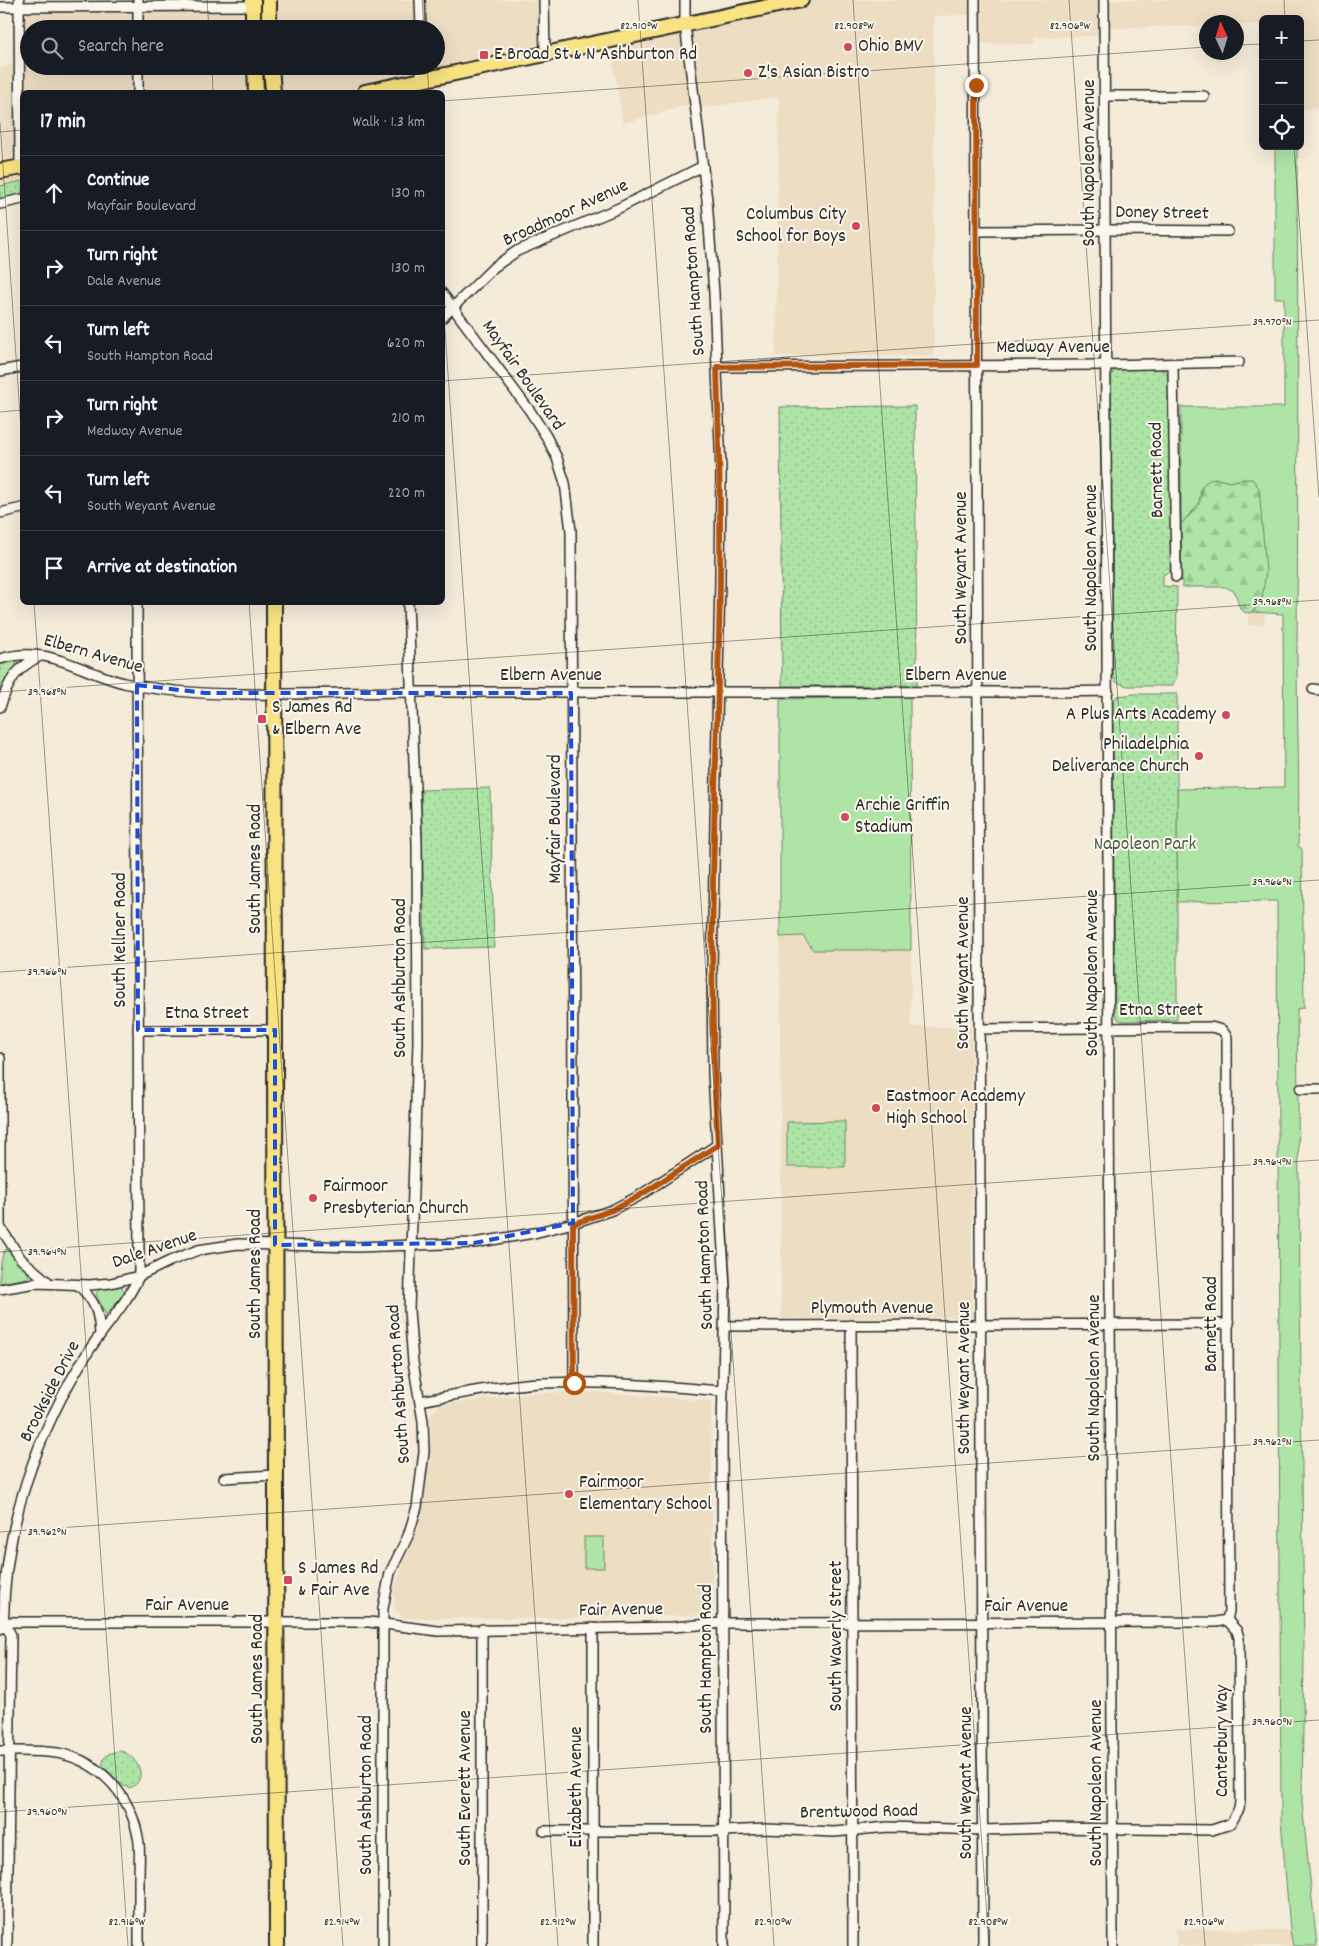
<!DOCTYPE html>
<html lang="en">
<head>
<meta charset="utf-8">
<style>
	:root { --surface:#171b24; --page:#20242c; --text:#f1f3f6; --muted:#9ea1a6; --line:#363941 }
	body { margin:0; font-family:Dekko,sans-serif; background:var(--page); color:var(--text) }
	.controls { position:absolute; right:15px; top:15px; display:grid; overflow:hidden; border-radius:8px; box-shadow:0 5px 20px #0002 }
	.controls button { width:45px; height:45px; display:grid; place-items:center; padding:0; border:0; border-bottom:1px solid var(--line); background:var(--surface); color:var(--text); font:25px sans-serif }
	.compass { position:absolute; left:1199px; top:15px; width:45px; height:45px; border-radius:50%; background:var(--surface); box-shadow:0 5px 20px #0002; rotate:356deg }
	.stop { position:absolute; width:15px; height:15px; margin:-11px; border:4px solid #b45309; border-radius:50%; background:#fff }
	.stop.end { background:#b45309; border-color:#fff; box-shadow:0 1px 5px #0008 }
	.list { margin:0; padding:0; list-style:none }
	h2 { display:flex; justify-content:space-between; align-items:center; height:65px; margin:0; padding:0 20px; font-size:21px }
	h2 small { font-size:16px; font-weight:400; color:var(--muted) }
	.list li { display:grid; grid-template-columns:32px 1fr auto; gap:15px; align-items:center; box-sizing:border-box; height:75px; padding:0 20px; border-top:1px solid var(--line) }
	.list b { display:block; font-size:19px; white-space:nowrap }
	.list p { margin:0; font-size:16px; white-space:nowrap; color:var(--muted) }
	.list em { font-size:16px; font-style:normal; color:var(--muted) }
	.icon { flex:none; width:28px; height:28px; fill:none; stroke:currentColor; stroke-width:2; stroke-linecap:round; stroke-linejoin:round }
	.map { position:relative; flex:none; width:1319px; height:1946px; overflow:hidden }
	.search { position:absolute; background:var(--surface); box-shadow:0 5px 20px #0002; left:20px; top:20px; width:425px; height:55px; display:flex; align-items:center; gap:12px; box-sizing:border-box; padding:0 18px; border-radius:28px; color:var(--muted); font-size:19px }
	.panel { position:absolute; background:var(--surface); box-shadow:0 5px 20px #0002; left:20px; top:90px; width:425px; height:515px; border-radius:8px }
	.map>svg:first-child { display:block }
</style>
</head>
<body>
<div class="map">
<svg width="1319" height="1946" viewBox="0 0 1319 1946">
	<defs>
		<pattern id="forest-firs" width="22" height="20" patternUnits="userSpaceOnUse" patternTransform="scale(1.25)"><rect width="22" height="20" fill="#aee4a6"/><path d="M5 1l3.5 6h-7zM16 11l3.5 6h-7z" fill="#96c48f"/></pattern>
		<pattern id="park-dots" width="8" height="8" patternUnits="userSpaceOnUse" patternTransform="scale(1.25)"><rect width="8" height="8" fill="#aee4a6"/><path d="M2 2h.1M6 6h.1" fill="none" stroke="#96c48f" stroke-width="1.8" stroke-linecap="round"/></pattern>
	</defs>
	<rect width="100%" height="100%" fill="#f5ebd9"/>
	<filter id="ink" filterUnits="userSpaceOnUse"><feTurbulence type="fractalNoise" baseFrequency=".02" numOctaves="2"/><feDisplacementMap in="SourceGraphic" scale="10" xChannelSelector="R" yChannelSelector="G"/><feConvolveMatrix kernelMatrix="1 2 1 2 8 2 1 2 1" color-interpolation-filters="sRGB"/></filter>
	<g filter="url(#ink)">
		<g fill="#edddc3" fill-rule="evenodd">
			<path d="M264,0h280l2,55 -126,24 4,13h-402v89l-22,5v-118l19,-4v-60l244,6zM29,29h407v37h-407z"/>
			<path d="M802,0h517v108l-19,1v-90h-37v6h-26l-1,-3h-30v4l-102,2v8l-69,1 -1,7 -58,-1 -1,-28 -41,1v340h-158l3,-259 -80,11 -1,-6 -75,21 -13,-81z"/>
			<path d="M1248,608l17,1 -1,16h-16z"/>
			<path d="M803,936l10,14h98v77h60l1,290 -191,2 -1,-382z"/>
			<path d="M596,1392l115,9 2,214 -137,3h-172l-9,-8 -1,-21 28,-73 6,-44 3,-36 -1,-19 8,-12 98,-12z"/>
			<path d="M1176,1929l114,1 3,16h-117z"/>
		</g>
		<g fill="#aee4a6" stroke="#6c8868">
			<path d="M1275,146h22c1,171 1,341 0,511 0,63 3,126 1,189l4,3 2,159 -7,1 7,644 -2,150 15,143h-24l-3,-16 -9,-110 -4,-919 -100,1v-113l107,-2 -1,-173 -30,-2 9,-14 -19,-119 -13,3 -16,-4 -13,10 -2,16 -18,20v-117h103v-109h-9z"/>
			<path d="M12,661h4v6l-10,11 -6,15v-28z"/>
			<path d="M910,697l1,253h-98l-10,-14 -23,1v-238z"/>
			<path d="M6,1249l22,24 1,3 -2,2 -27,5c0,-11 0,-27 6,-34z"/>
			<path d="M121,1286l4,6 -19,23 -10,-21 3,-5z"/>
			<rect x="584" y="1537" width="20" height="31"/>
		</g>
		<path fill="url(#forest-firs)" stroke="#6c8868" d="M1214,478l16,4 13,-3h9l7,9 7,83 -4,27 -9,14 -7,1 -6,-4 -5,-17 -9,-5h-44l-1,-63c5,-6 16,-14 18,-21 6,-14 -3,-17 15,-25z"/>
		<g fill="url(#park-dots)" stroke="#6c8868">
			<path d="M22,181v15l-22,5v-15z"/>
			<path d="M1157,368l8,3 5,9 1,186 -1,5 -7,4v11l14,1 -1,92 -4,7h-45l-11,-4 -3,-7 -2,-299 3,-5 5,-2z"/>
			<path d="M915,406l2,279 -135,1 -2,-279z"/>
			<path d="M1134,694h43v326l-55,1 -4,-2 -3,-6 -2,-311 4,-6z"/>
			<path d="M490,788l4,159 -69,2 -4,-159z"/>
			<path d="M845,1121v46h-58v-45z"/>
			<path d="M121,1751c16,5 29,28 9,37l-8,-3 -19,-19c-1,-12 8,-14 18,-15z"/>
		</g>
		<g fill="none" stroke-linecap="round" stroke-linejoin="round">
			<g stroke="#2b2b2b" stroke-width="12">
				<g id="minor">
					<path d="M19,0l1,167"/>
					<path d="M138,0v29"/>
					<path d="M420,0l1,29"/>
					<path d="M544,0l1,54"/>
					<path d="M685,0v25l22,175 7,93 7,178 -1,108 -8,390 1,105 12,211 -3,147 2,514"/>
					<path d="M975,0l8,1946"/>
					<path d="M1104,0l9,1946"/>
					<path d="M0,7l253,-1"/>
					<path d="M138,66v26"/>
					<path d="M421,66v14"/>
					<path d="M1106,96h98"/>
					<path d="M0,204l22,-5"/>
					<path d="M976,231l131,-1 121,1"/>
					<path d="M442,293l88,118 16,25 11,22 8,25 6,48 3,852"/>
					<path d="M442,318l52,-51 23,-16 102,-43 84,-42"/>
					<path d="M1173,364l3,213"/>
					<path d="M717,367l390,-2 132,-3"/>
					<path d="M0,371l22,-4"/>
					<path d="M0,513l22,-5"/>
					<path d="M0,659c47,-15 80,13 124,24 37,8 78,11 116,11 60,1 120,-2 180,-2 141,1 283,1 425,0 88,-1 175,1 263,-1"/>
					<path d="M1313,689l6,1"/>
					<path d="M0,707c9,-27 15,-38 40,-51"/>
					<path d="M980,1029l231,-2 11,3 5,7 2,574 -2,9"/>
					<path d="M138,1030h137"/>
					<path d="M0,1058v170"/>
					<path d="M1301,1089h18"/>
					<path d="M0,1227l21,32 27,23"/>
					<path d="M78,1285c17,16 21,26 22,50"/>
					<path d="M0,1289l36,-6 54,2 21,-2 28,-7 31,-15 28,-11 40,-6 119,3 117,-4 60,-10 39,-10 39,-13 27,-14 78,-51"/>
					<path d="M851,1325l2,621"/>
					<path d="M725,1326l504,-2"/>
					<path d="M420,1401c40,-7 80,-16 120,-18 61,-2 122,3 183,8"/>
					<path d="M224,1478l52,-3"/>
					<path d="M0,1622h369l69,9 235,-4 50,-4 493,-1 11,-2 10,11 2,7 1,164 -1,7 -8,14 -7,3 -12,4 -165,-2 -64,2 -95,-3 -54,5 -68,-3 -43,2h-179"/>
					<path d="M4,1622l7,13 -4,311"/>
					<path d="M0,1629c6,-12 3,-27 5,-41 3,-35 10,-71 21,-105 15,-46 37,-93 64,-134 16,-24 37,-46 49,-73l-2,-674"/>
					<path d="M482,1629v317"/>
					<path d="M0,1751c18,0 39,-1 57,2 45,8 76,45 82,90 1,11 0,23 0,34 0,23 0,46 0,69"/>
					<path d="M383,1946v-338l7,-35 18,-37 9,-29 7,-55 -1,-31 -10,-59 -4,-52 9,-268 -1,-199 -9,-241"/>
					<path d="M593,1946v-318"/>
				</g>
			</g>
			<g stroke="#2b2b2b" stroke-width="18">
				<g id="primary">
					<path d="M253,0v29"/>
					<path d="M269,0v29"/>
					<path d="M255,66l1,26"/>
					<path d="M271,66l2,26"/>
					<path d="M365,92l436,-92"/>
					<path d="M0,171l22,-4"/>
					<path d="M274,602l3,1344"/>
				</g>
			</g>
			<use href="#minor" stroke="#fbf7ec" stroke-width="9"/>
			<use href="#primary" stroke="#f8e281" stroke-width="14"/>
		</g>
	</g>
	<g fill="none" stroke-linecap="round" stroke-linejoin="round" filter="url(#ink)">
		<path stroke="#b45309" stroke-width="6" d="M574,1383l-1,-159 39,-14 27,-14 79,-51c-13,-189 0,-378 2,-567 1,-70 -1,-140 -3,-211l260,-2 -1,-280"/>
	</g>
	<path fill="none" stroke="#1d4ed8" stroke-width="4" stroke-dasharray="10 6" stroke-linejoin="round" d="M137,685l68,8h366l2,530 -99,20 -199,2v-215h-137z"/>
	<path fill="none" stroke="#2b2b2b" stroke-width="1" stroke-opacity="0.45" d="M207,0l2,29M422,0l2,29M638,0l136,1946M853,0l136,1946M1069,0l136,1946M1284,0l1,19M1300,41l19,-1M1236,45l27,-1M212,66l1,26M427,66l2,26M442,101l764,-54M0,122l22,322M0,132l22,-2M1294,146l25,352M442,288l116,1658M442,381l877,-61M0,412l22,-2M34,602l94,1344M249,602l94,1344M0,692l1319,-92M0,972l1319,-92M0,1252l1319,-92M0,1532l1319,-92M0,1812l1319,-92"/>
	<g fill="#d1495b" stroke="#fbf7ec" stroke-width="2">
		<circle cx="848" cy="47" r="5"/>
		<rect x="479" y="50" width="10" height="10" rx="2.5"/>
		<circle cx="748" cy="73" r="5"/>
		<circle cx="856" cy="226" r="5"/>
		<circle cx="1226" cy="715" r="5"/>
		<rect x="257" y="714" width="10" height="10" rx="2.5"/>
		<circle cx="1199" cy="756" r="5"/>
		<circle cx="845" cy="817" r="5"/>
		<circle cx="876" cy="1108" r="5"/>
		<circle cx="313" cy="1198" r="5"/>
		<circle cx="569" cy="1494" r="5"/>
		<rect x="283" y="1575" width="10" height="10" rx="2.5"/>
	</g>
	<g text-anchor="middle" dominant-baseline="central" stroke-width="4" stroke-linejoin="round" paint-order="stroke">
		<g font-size="19" fill="#2b2b2b" stroke="#fbf7ec" text-anchor="start">
			<text x="858" y="47">Ohio BMV</text>
			<text x="494" y="55">E Broad St &amp; N Ashburton Rd</text>
			<text x="758" y="73">Z's Asian Bistro</text>
			<text x="846" y="215" text-anchor="end">Columbus City<tspan x="846" dy="22">School for Boys</tspan></text>
			<text x="272" y="708">S James Rd<tspan x="272" dy="22">&amp; Elbern Ave</tspan></text>
			<text x="1216" y="715" text-anchor="end">A Plus Arts Academy</text>
			<text x="1189" y="745" text-anchor="end">Philadelphia<tspan x="1189" dy="22">Deliverance Church</tspan></text>
			<text x="855" y="806">Archie Griffin<tspan x="855" dy="22">Stadium</tspan></text>
			<text x="886" y="1097">Eastmoor Academy<tspan x="886" dy="22">High School</tspan></text>
			<text x="323" y="1187">Fairmoor<tspan x="323" dy="22">Presbyterian Church</tspan></text>
			<text x="579" y="1483">Fairmoor<tspan x="579" dy="22">Elementary School</tspan></text>
			<text x="298" y="1569">S James Rd<tspan x="298" dy="22">&amp; Fair Ave</tspan></text>
		</g>
		<g font-size="19" fill="#2b2b2b" stroke="#fbf7ec">
			<text transform="translate(1090 163) rotate(-90)">South Napoleon Avenue</text>
			<text transform="translate(566 214) rotate(-25)">Broadmoor Avenue</text>
			<text transform="translate(1162 214) rotate(1)">Doney Street</text>
			<text transform="translate(695 281) rotate(-94)">South Hampton Road</text>
			<text x="1053" y="348">Medway Avenue</text>
			<text transform="translate(522 376) rotate(55)">Mayfair Boulevard</text>
			<text transform="translate(1158 470) rotate(-91)">Barnett Road</text>
			<text transform="translate(962 568) rotate(-90)">South Weyant Avenue</text>
			<text transform="translate(1092 568) rotate(-90)">South Napoleon Avenue</text>
			<text transform="translate(93 655) rotate(16)">Elbern Avenue</text>
			<text x="551" y="676">Elbern Avenue</text>
			<text x="956" y="676">Elbern Avenue</text>
			<text transform="translate(556 819) rotate(-90)">Mayfair Boulevard</text>
			<text transform="translate(256 869) rotate(-90)">South James Road</text>
			<text transform="translate(121 940) rotate(-90)">South Kellner Road</text>
			<text transform="translate(964 973) rotate(-90)">South Weyant Avenue</text>
			<text transform="translate(1093 973) rotate(-90)">South Napoleon Avenue</text>
			<text transform="translate(401 978) rotate(-90)">South Ashburton Road</text>
			<text x="1161" y="1011">Etna Street</text>
			<text x="207" y="1014">Etna Street</text>
			<text transform="translate(155 1250) rotate(-19)">Dale Avenue</text>
			<text transform="translate(706 1255) rotate(-92)">South Hampton Road</text>
			<text transform="translate(256 1274) rotate(-90)">South James Road</text>
			<text x="872" y="1309">Plymouth Avenue</text>
			<text transform="translate(1212 1324) rotate(-90)">Barnett Road</text>
			<text transform="translate(965 1378) rotate(-90)">South Weyant Avenue</text>
			<text transform="translate(1095 1378) rotate(-90)">South Napoleon Avenue</text>
			<text transform="translate(400 1384) rotate(-94)">South Ashburton Road</text>
			<text transform="translate(51 1392) rotate(-63)">Brookside Drive</text>
			<text x="187" y="1606">Fair Avenue</text>
			<text x="1026" y="1607">Fair Avenue</text>
			<text transform="translate(621 1611) rotate(-1)">Fair Avenue</text>
			<text transform="translate(837 1636) rotate(-90)">South Waverly Street</text>
			<text transform="translate(707 1659) rotate(-90)">South Hampton Road</text>
			<text transform="translate(258 1679) rotate(-90)">South James Road</text>
			<text transform="translate(1223 1741) rotate(-90)">Canterbury Way</text>
			<text transform="translate(967 1783) rotate(-90)">South Weyant Avenue</text>
			<text transform="translate(1097 1783) rotate(-90)">South Napoleon Avenue</text>
			<text transform="translate(577 1787) rotate(-90)">Elizabeth Avenue</text>
			<text transform="translate(466 1788) rotate(-90)">South Everett Avenue</text>
			<text transform="translate(367 1795) rotate(-90)">South Ashburton Road</text>
			<text transform="translate(859 1813) rotate(-1)">Brentwood Road</text>
		</g>
		<g font-size="19" fill="#4c594a" stroke="#fbf7ec">
			<text x="1145" y="845">Napoleon Park</text>
		</g>
	</g>
	<g font-size="12" text-anchor="middle" fill="#2b2b2b" stroke="#fbf7ec" stroke-width="4" stroke-linejoin="round" paint-order="stroke">
		<text x="639" y="29">82.910°W</text>
		<text x="854" y="29">82.908°W</text>
		<text x="1070" y="29">82.906°W</text>
		<text x="1272" y="325">39.970°N</text>
		<text x="1272" y="605">39.968°N</text>
		<text x="47" y="695">39.968°N</text>
		<text x="1272" y="885">39.966°N</text>
		<text x="47" y="975">39.966°N</text>
		<text x="1272" y="1165">39.964°N</text>
		<text x="47" y="1255">39.964°N</text>
		<text x="1272" y="1445">39.962°N</text>
		<text x="47" y="1535">39.962°N</text>
		<text x="1272" y="1725">39.960°N</text>
		<text x="47" y="1815">39.960°N</text>
		<text x="127" y="1925">82.916°W</text>
		<text x="342" y="1925">82.914°W</text>
		<text x="558" y="1925">82.912°W</text>
		<text x="773" y="1925">82.910°W</text>
		<text x="988" y="1925">82.908°W</text>
		<text x="1204" y="1925">82.906°W</text>
	</g>
</svg>
<div class="controls">
<button>+</button>
<button>−</button>
<button><svg class="icon" aria-label="locate" viewBox="0 0 24 24"><circle cx="12" cy="12" r="6"/><path d="M12 2v4M12 18v4M2 12h4M18 12h4"/></svg></button>
</div>
<svg class="compass" viewBox="-18 -18 36 36"><path d="M0-13l5 13h-10z" fill="#e53935"/><path d="M0 13l5-13h-10z" fill="#9ea1a6"/></svg>
<div class="stop" style="left:574px;top:1383px"></div>
<div class="stop end" style="left:976px;top:85px"></div>
<div class="search"><svg class="icon" aria-label="search" viewBox="0 0 24 24"><circle cx="10" cy="10" r="6"/><path d="M15 15l6 6"/></svg>Search here</div>
<section class="panel">
<h2>17 min<small>Walk · 1.3 km</small></h2>
<ul class="list">
<li><svg class="icon" aria-label="ahead" viewBox="0 0 24 24"><path d="M12 20V5M6 11l6-6 6 6"/></svg><div><b>Continue</b><p>Mayfair Boulevard</p></div><em>130 m</em></li>
<li><svg class="icon" aria-label="right" viewBox="0 0 24 24"><path d="M7 20v-9h11M14 6l5 5-5 5"/></svg><div><b>Turn right</b><p>Dale Avenue</p></div><em>130 m</em></li>
<li><svg class="icon" aria-label="left" viewBox="0 0 24 24"><path d="M17 20v-9H6M10 6l-5 5 5 5"/></svg><div><b>Turn left</b><p>South Hampton Road</p></div><em>620 m</em></li>
<li><svg class="icon" aria-label="right" viewBox="0 0 24 24"><path d="M7 20v-9h11M14 6l5 5-5 5"/></svg><div><b>Turn right</b><p>Medway Avenue</p></div><em>210 m</em></li>
<li><svg class="icon" aria-label="left" viewBox="0 0 24 24"><path d="M17 20v-9H6M10 6l-5 5 5 5"/></svg><div><b>Turn left</b><p>South Weyant Avenue</p></div><em>220 m</em></li>
<li><svg class="icon" aria-label="arrive" viewBox="0 0 24 24"><path d="M6 21V4h12l-3 4 3 4H6"/></svg><div><b>Arrive at destination</b></div></li>
</ul>
</section>
</div>
</body>
</html>
